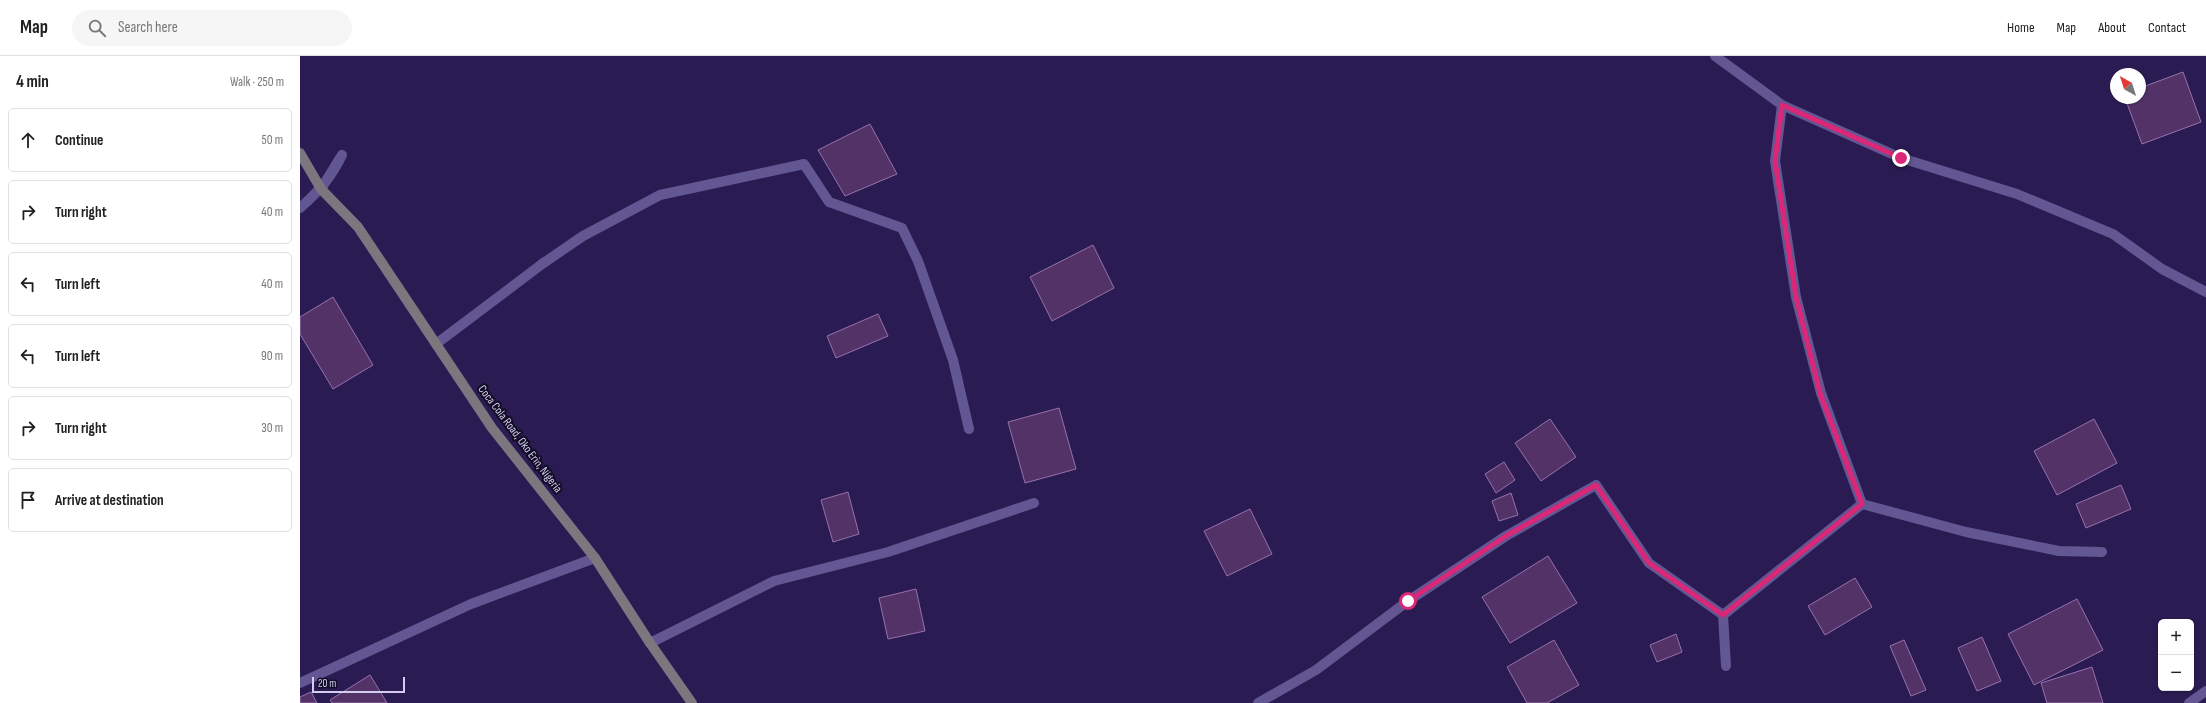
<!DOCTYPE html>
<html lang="en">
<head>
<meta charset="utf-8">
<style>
	:root { --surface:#fff; --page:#f6f6f6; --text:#222; --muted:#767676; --line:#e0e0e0 }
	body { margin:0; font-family:"Sofia Sans Condensed",sans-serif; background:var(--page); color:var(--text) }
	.controls { position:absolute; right:12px; bottom:12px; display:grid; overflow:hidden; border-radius:6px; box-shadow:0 1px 3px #0004 }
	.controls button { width:36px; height:36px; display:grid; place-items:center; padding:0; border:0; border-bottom:1px solid var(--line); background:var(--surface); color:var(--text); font:20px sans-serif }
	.compass { position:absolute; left:1810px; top:12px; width:36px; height:36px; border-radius:50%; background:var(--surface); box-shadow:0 1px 3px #0004; rotate:321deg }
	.scale { position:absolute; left:12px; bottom:10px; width:93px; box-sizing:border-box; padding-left:4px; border:2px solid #d2cdef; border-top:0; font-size:11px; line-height:14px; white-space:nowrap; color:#d2cdef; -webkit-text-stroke:3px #120c24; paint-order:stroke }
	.stop { position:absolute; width:12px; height:12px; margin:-9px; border:3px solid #db2777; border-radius:50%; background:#fff }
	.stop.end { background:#db2777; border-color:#fff; box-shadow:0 1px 4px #0008 }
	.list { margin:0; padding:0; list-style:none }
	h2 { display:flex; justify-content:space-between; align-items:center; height:52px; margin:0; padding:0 16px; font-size:17px }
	h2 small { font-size:13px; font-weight:400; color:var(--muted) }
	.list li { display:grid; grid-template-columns:26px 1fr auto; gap:12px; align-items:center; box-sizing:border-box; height:64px; margin:0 8px 8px; padding:0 8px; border:1px solid var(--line); border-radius:6px }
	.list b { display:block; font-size:15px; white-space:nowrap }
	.list em { font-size:13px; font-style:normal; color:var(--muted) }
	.icon { flex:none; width:22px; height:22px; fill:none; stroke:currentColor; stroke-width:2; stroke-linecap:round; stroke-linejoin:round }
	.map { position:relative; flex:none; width:1906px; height:647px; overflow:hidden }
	header { display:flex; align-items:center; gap:24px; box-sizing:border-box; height:56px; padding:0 20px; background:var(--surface); border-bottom:1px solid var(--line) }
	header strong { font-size:19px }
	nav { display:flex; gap:22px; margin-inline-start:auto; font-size:14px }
	.search { width:280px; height:36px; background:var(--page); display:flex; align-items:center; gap:10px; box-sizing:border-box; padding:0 14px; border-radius:22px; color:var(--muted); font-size:15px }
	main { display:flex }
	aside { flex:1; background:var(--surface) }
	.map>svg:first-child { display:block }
</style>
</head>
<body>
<header>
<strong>Map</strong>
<div class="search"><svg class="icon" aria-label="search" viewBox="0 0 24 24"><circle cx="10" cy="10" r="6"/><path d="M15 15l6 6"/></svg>Search here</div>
<nav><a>Home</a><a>Map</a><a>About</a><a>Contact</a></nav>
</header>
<main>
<aside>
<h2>4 min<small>Walk · 250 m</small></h2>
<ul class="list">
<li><svg class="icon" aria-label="ahead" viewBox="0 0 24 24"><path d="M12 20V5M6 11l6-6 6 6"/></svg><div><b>Continue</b></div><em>50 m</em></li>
<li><svg class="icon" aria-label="right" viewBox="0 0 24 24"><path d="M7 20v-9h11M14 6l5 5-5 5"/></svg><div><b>Turn right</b></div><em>40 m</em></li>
<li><svg class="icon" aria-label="left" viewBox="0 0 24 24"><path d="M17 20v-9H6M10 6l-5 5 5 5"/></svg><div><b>Turn left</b></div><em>40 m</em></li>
<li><svg class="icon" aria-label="left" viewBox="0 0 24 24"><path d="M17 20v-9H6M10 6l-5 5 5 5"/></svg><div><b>Turn left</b></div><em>90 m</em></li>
<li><svg class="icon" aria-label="right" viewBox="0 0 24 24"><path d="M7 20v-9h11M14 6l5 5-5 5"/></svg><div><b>Turn right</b></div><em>30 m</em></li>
<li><svg class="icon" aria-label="arrive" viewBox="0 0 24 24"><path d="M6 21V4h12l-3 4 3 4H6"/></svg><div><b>Arrive at destination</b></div></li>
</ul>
</aside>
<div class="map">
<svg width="1906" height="647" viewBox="0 0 1906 647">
	<rect width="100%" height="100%" fill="#2a1b52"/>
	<g fill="#533267" stroke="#9672ad">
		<path d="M1883,16l18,50 -59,22 -17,-46h15v-10z"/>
		<path d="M570,68l27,50 -52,22 -27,-46z"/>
		<path d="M793,189l21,43 -62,33 -22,-44z"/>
		<path d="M33,241l40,68 -40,24 -33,-55v-17z"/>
		<path d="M578,258l10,22 -52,22 -9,-22z"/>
		<path d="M759,352l17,61 -51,14 -17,-61z"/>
		<path d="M1250,363l26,38 -35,24 -26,-38z"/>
		<path d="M1794,363l23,44 -60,32 -23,-44z"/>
		<path d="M1204,406l11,18 -19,13 -11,-19z"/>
		<path d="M1821,429l10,24 -45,19 -10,-24z"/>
		<path d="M548,436l11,42 -26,8 -12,-42z"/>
		<path d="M1211,437l7,22 -19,6 -7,-20z"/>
		<path d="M950,453l22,45 -45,22 -23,-45z"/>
		<path d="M1248,500l29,47 -67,40 -28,-46z"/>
		<path d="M1555,522l17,29 -47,28 -17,-29z"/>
		<path d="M616,533l9,42 -37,8 -9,-41z"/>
		<path d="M1777,543l26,51 -69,35 -26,-51z"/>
		<path d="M1376,578l6,18 -25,10 -7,-17z"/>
		<path d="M1682,581l19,44 -24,10 -19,-43z"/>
		<path d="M1254,584l25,45 -32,18h-20l-20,-36z"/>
		<path d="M1604,584l22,50 -15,6 -21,-50z"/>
		<path d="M1792,611l11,36h-56l-6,-20z"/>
		<path d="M70,619l17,28h-55l-2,-3z"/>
		<path d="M11,636l6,11h-17v-6z"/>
	</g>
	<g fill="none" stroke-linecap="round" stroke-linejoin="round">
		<g stroke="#635793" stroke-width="10">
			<path d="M1415,0l67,49 -7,56 21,136 25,96 41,111 -139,111 3,51"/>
			<path d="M1482,49l119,53 116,36 96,40 49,35 44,23"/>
			<path d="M0,152c18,-16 32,-31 42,-53l-21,34"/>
			<path d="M136,288l106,-80 41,-28 77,-41 144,-31 25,38 73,26 16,33 35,99 16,69"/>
			<path d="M1562,448l104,28 93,19 43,1"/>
			<path d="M350,587l124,-62 114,-29 146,-49"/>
			<path d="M0,627l171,-79 124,-46"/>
			<path d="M958,647l58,-33 92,-69 98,-65 90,-51 53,78 74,52"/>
			<path d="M1889,647l17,-12"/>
		</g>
		<path stroke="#7c767f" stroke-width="10" d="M0,97l21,36 37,38 134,201 103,130 55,85 42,60"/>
	</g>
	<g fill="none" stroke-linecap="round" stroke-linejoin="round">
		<path stroke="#db2777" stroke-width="5" d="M1108,545l98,-65 90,-51 53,78 74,52 139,-111 -42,-111 -24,-96 -21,-136 7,-56 119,53"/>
	</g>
	<g text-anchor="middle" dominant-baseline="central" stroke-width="4" stroke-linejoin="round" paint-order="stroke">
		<g font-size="12" fill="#d2cdef" stroke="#120c24">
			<text transform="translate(220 383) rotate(53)">Coca Cola Road, Oko Erin, Nigeria</text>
		</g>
	</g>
</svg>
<div class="controls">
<button>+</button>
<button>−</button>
</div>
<svg class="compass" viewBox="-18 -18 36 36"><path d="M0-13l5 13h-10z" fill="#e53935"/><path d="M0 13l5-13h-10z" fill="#767676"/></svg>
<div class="scale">20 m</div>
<div class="stop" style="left:1108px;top:545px"></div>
<div class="stop end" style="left:1601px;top:102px"></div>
</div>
</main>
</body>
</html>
